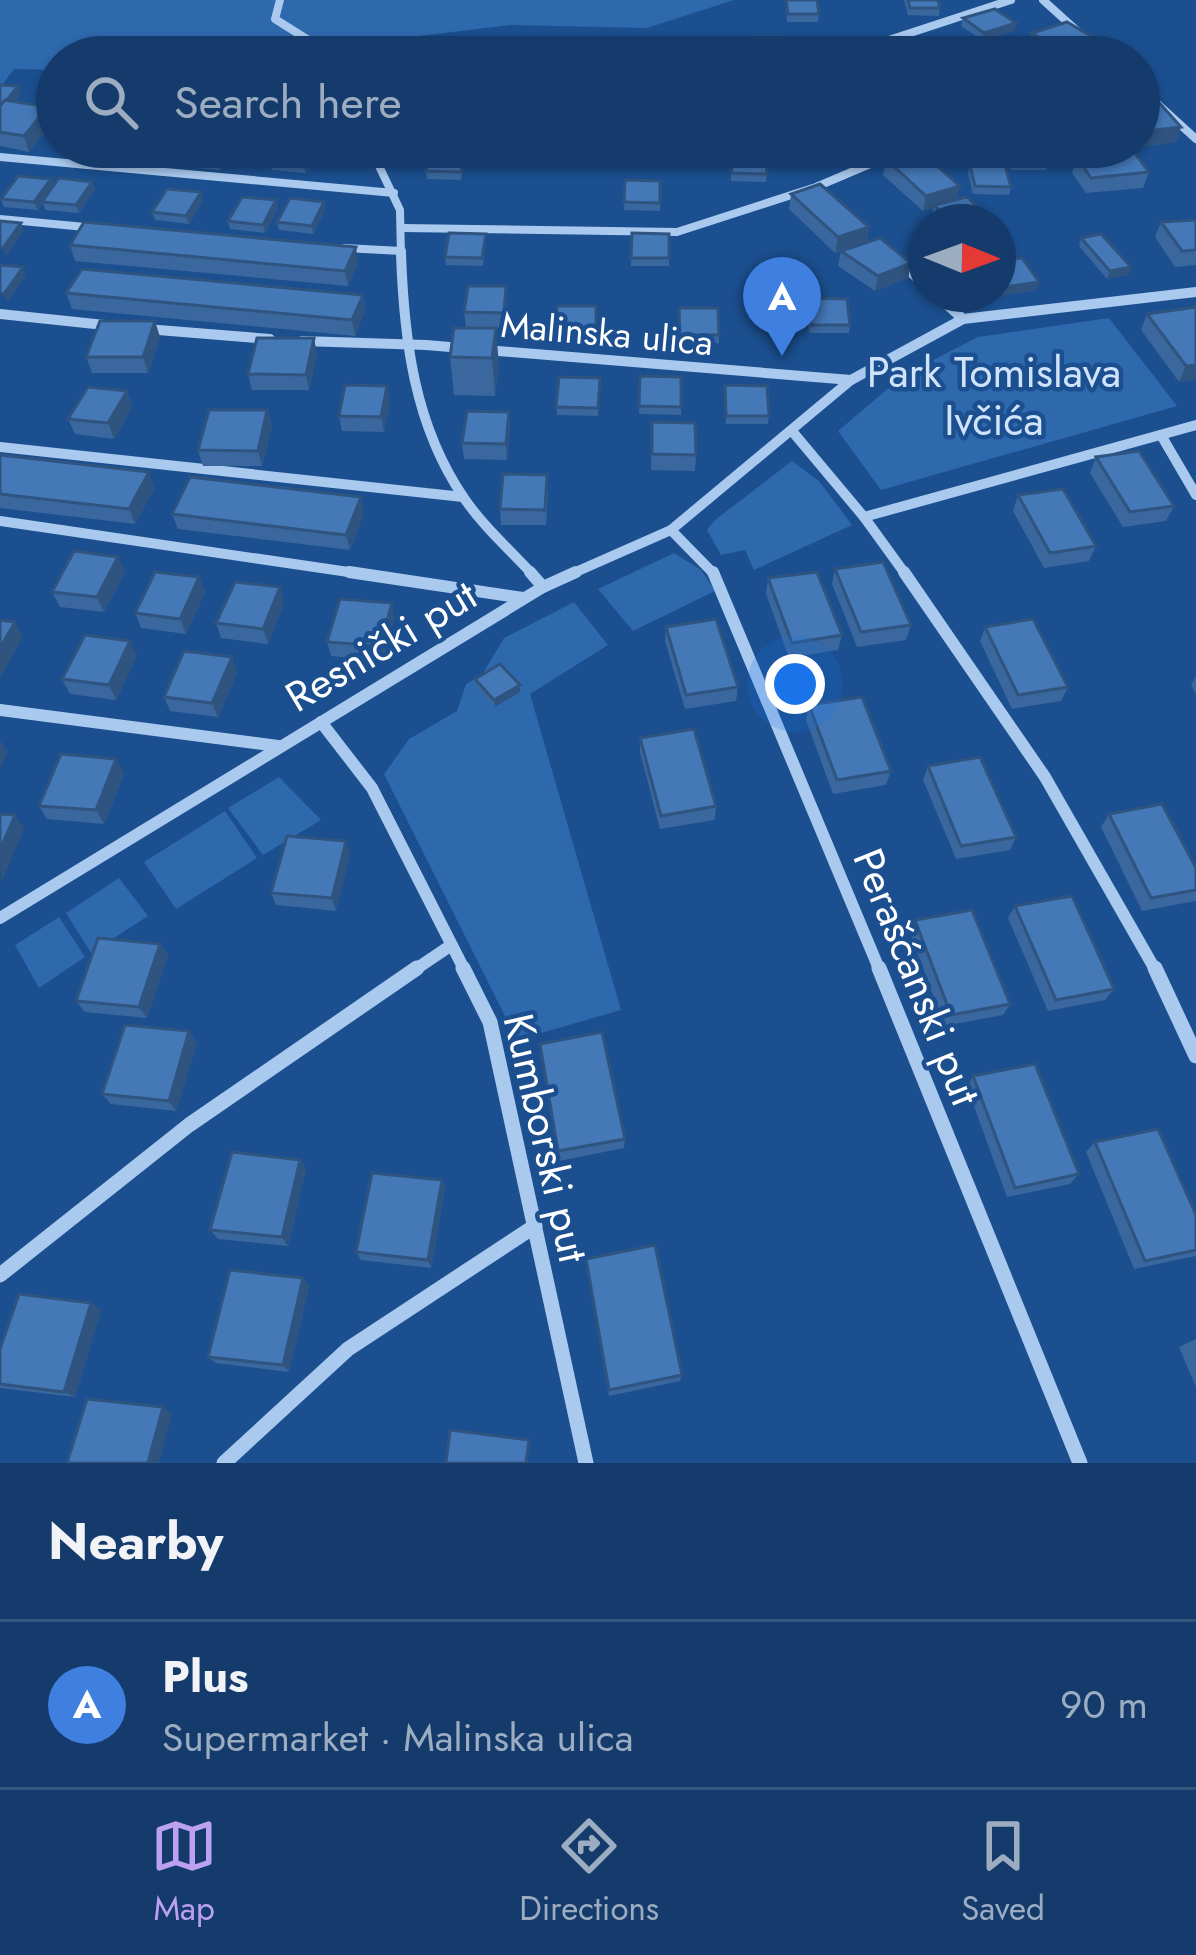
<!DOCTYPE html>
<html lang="en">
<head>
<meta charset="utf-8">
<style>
	:root { --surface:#143b6b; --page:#1d4271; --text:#f1f3f6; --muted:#9dadc1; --line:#33557e; --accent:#bca0f2 }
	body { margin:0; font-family:Jost,sans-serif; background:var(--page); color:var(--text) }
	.compass { position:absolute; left:908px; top:204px; width:108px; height:108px; border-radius:50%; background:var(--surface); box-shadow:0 3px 9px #0004; rotate:91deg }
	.you { position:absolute; left:795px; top:684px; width:42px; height:42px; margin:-30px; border:9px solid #fff; border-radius:50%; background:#1a73e8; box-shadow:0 0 0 18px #1a73e833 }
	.badge { display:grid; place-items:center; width:78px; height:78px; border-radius:50%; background:var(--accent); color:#fff; font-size:39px; font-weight:700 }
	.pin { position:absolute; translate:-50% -99px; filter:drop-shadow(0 3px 6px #0008) }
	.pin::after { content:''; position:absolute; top:63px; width:42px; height:36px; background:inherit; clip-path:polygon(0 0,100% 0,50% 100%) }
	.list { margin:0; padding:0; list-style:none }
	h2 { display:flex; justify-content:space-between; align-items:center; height:156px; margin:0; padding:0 48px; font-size:51px }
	h2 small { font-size:39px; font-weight:400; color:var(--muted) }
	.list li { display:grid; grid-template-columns:78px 1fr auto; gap:36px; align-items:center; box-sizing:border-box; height:168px; padding:0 48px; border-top:3px solid var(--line) }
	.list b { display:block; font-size:45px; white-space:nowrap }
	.list p { margin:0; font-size:39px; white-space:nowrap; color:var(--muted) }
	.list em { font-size:39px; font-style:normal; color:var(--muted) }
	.icon { flex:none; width:66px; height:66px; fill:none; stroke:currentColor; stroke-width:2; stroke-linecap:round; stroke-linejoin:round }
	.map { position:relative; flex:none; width:1196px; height:1463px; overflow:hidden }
	.search { position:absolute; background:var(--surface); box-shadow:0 3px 9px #0004; left:36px; right:36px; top:36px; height:132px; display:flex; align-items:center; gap:30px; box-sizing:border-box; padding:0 42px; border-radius:66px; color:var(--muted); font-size:45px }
	.sheet { height:324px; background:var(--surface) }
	nav { display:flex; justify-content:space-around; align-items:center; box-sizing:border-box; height:168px; border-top:3px solid var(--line); background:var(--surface); font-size:33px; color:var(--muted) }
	nav a { display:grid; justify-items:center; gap:6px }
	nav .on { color:var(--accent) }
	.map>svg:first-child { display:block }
</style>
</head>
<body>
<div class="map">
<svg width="1196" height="1463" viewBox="0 0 1196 1463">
	<rect width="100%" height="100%" fill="#1b4f8f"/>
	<g fill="#2e69ad">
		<path d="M0,0h734l-87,28 -136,-3 -150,18 -13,14h-291v13l-43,-1 -14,19z"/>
		<path d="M1109,318l68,88 -296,84 -43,-59 66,-56 74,-38z"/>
		<path d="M792,461l27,20 33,44 -98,45 -9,-20 -24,5 -14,-25 8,-10z"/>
		<path d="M674,553l27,17 14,21 -82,40 -35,-42z"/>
		<path d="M574,602l34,43 -78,49 91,316 -104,30 -133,-266 25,-35 48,-28 9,-27 16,-9 22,-37z"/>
		<path d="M279,777l42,43 -58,35 -35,-47z"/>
		<path d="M225,811l32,47 -81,51 -32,-47z"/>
		<path d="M119,878l29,38 -57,37 -25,-40z"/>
		<path d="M59,917l26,40 -46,31 -24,-43z"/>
	</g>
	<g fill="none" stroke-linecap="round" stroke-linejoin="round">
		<g stroke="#a9c9ee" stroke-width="8">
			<path d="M280,0l-5,19 35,22 76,6 -7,10"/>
			<path d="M1043,0l63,57"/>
			<path d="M837,57l174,-57"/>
			<path d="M1139,87l57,52"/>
			<path d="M370,147l30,63 1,47"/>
			<path d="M373,153l49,-6"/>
			<path d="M0,157l394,36"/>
			<path d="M0,219l96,9"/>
			<path d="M403,228l274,4 139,-45 94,-40"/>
			<path d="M344,248l58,3"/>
		</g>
		<g stroke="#a9c9ee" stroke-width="10">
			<path d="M401,254c3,85 13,171 63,244 18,27 46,52 69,77"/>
			<path d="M900,262l26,24"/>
			<path d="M935,294l28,25"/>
			<path d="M0,314l114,12"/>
			<path d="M146,329l124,10"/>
			<path d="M302,341l124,4 425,35"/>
			<path d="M792,431l72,86 332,-92"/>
			<path d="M1161,435l35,60"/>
			<path d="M0,447l463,50"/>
			<path d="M864,517l42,58"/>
			<path d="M0,521l369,54"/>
			<path d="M671,530l44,45"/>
			<path d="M569,575l102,-45 180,-150 112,-61 233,-27"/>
		</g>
		<g stroke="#a9c9ee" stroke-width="12">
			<path d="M349,572l174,26"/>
			<path d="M530,572l13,15"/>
			<path d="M713,572l167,399"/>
			<path d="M904,572l141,205 111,194"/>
			<path d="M0,710l278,36"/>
			<path d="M321,722l51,66 93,183"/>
			<path d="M0,918l543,-331 33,-15"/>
			<path d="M413,971l37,-25"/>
		</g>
		<g stroke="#a9c9ee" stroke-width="15">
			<path d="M463,968l27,54 96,441"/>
			<path d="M879,968l201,495"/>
			<path d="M1155,968l41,88"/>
			<path d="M0,1275l189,-150 228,-157"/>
			<path d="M224,1463l124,-114 187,-123"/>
		</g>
	</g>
	<g fill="#3a679d">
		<path d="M786,0l33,14 -1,8h-31z"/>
		<path d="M904,0h34l2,8 -1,8 -31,-1z"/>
		<path d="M963,18l53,5 -2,8 -32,9 -21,-14z"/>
		<path d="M1032,33l64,6 -4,16 -8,2h-55l8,-3 -9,-6z"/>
		<path d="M754,37h31l2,20h-33z"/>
		<path d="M0,85l21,9 -6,7 33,6 5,15 -24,30 -29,-6z"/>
		<path d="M1139,90l42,37 -5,15 -35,5 -2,-3z"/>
		<path d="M84,147h43l-8,11 -32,-3z"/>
		<path d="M278,147h38l1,4 -12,22 -33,-3 -2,-8z"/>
		<path d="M626,147v16h-34l-1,-8z"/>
		<path d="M1006,147h38l5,15 -3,8h-35z"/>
		<path d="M233,148l-13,22 -33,-3 -2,-8z"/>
		<path d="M464,151l-3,29 -34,-1 -1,-8z"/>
		<path d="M731,152l36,22 -1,8 -35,-1z"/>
		<path d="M1077,157l72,15 -6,16 -57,5 -14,-20z"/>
		<path d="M886,159l74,27 -4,13 36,23h-60l1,-14 -10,3 -40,-36z"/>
		<path d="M970,165l41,22 -2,8 -36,-1 -5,-21z"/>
		<path d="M51,179l3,7 38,-4 3,7 -16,24 -34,-3 -2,-7 -5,7 -34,-3 -3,-8z"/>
		<path d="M625,180l35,1v30l-36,-1z"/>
		<path d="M791,194l78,33 -3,16 45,20 -3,15 -33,13 -37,-25 3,-15 -6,2 -46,-44z"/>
		<path d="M203,200l-14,24 -34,-4 -3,-8z"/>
		<path d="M276,200l2,8 -13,25 -35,-4 -2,-8z"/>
		<path d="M325,210l-12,24 -34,-4 -2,-8z"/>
		<path d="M1196,220v45l-21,2 -20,-30 6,-15z"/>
		<path d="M632,233l37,1v32h-38z"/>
		<path d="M486,234l-3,32 -37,-1 -1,-8z"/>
		<path d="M1081,238l50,29 -3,8 -21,4 -28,-33z"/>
		<path d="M70,245l288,18 -10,23 -273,-25z"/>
		<path d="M998,261l39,29 -35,5 -4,-7z"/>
		<path d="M66,293l297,2 2,16 -10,25 -283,-27z"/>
		<path d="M808,298l42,27 -1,8h-40l-2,-27z"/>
		<path d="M507,302l-2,26h-26l20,38 -4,30 -41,-1 -4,-38 16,-29 -2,-16z"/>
		<path d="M557,306h39v35h-40z"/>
		<path d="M1196,307v73l-17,2 -38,-52 6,-16z"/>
		<path d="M679,308l40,27v8h-40z"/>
		<path d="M160,337l-12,36h-56l-6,-16z"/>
		<path d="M317,354l-8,36h-57l-4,-16z"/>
		<path d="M640,376l41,1v38l-42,-1z"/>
		<path d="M600,378l-2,38 -41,-1 -1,-8z"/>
		<path d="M725,385l44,31 -1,8h-42z"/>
		<path d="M387,386l3,16 -6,30 -42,-1 -3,-15z"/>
		<path d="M127,391l5,16 -18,32 -39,-5 -7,-15z"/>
		<path d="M267,410l5,16 -10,40h-59l-5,-16z"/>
		<path d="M509,412l1,16 -3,32 -43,-1 -2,-16z"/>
		<path d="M652,422l44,33 -1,16 -44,-1z"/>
		<path d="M0,455l154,33 -19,36 -135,-16z"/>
		<path d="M1096,457l78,49 -8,15 -43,6 -33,-54z"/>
		<path d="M548,491l-2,34h-45l-1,-16z"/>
		<path d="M1018,495l78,51 -7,15 -45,7 -31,-57z"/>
		<path d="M364,513l-14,37 -172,-21 -6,-15z"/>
		<path d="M835,569l76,56 -5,15 -49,7 -25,-63z"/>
		<path d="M125,572l-21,40 -44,-5 -8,-15z"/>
		<path d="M199,577l6,15 -19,42 -45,-6 -6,-15z"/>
		<path d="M768,578l74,57 -4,15 -49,8 -23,-64z"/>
		<path d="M284,602l-16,42 -47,-6 -5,-15z"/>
		<path d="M394,618l-11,43 -52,-5 -4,-14z"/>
		<path d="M666,627l72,60 -2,14 -51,8 -20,-68z"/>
		<path d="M985,627l83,60 -7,14 -49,8 -32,-68z"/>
		<path d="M137,655l-21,45 -46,-6 -8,-15z"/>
		<path d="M237,672l-19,45 -48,-6 -6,-14z"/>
		<path d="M1196,676v18l-5,-9z"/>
		<path d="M475,679l45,6v7l-25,15 -19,-20z"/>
		<path d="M809,705l82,66 -5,14 -53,9 -27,-74z"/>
		<path d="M640,738l76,68 -1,14 -55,9 -20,-77z"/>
		<path d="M928,766l88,71 -6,13 -54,9 -33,-79z"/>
		<path d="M124,773l-20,51 -57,-5 -8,-13z"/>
		<path d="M1109,814l87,54v33l-54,10 -41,-84z"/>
		<path d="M350,855l-14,56 -60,-6 -5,-12z"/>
		<path d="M1015,906l99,83 -9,11 -57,11 -40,-93z"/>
		<path d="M915,920l95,84 -7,11 -59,11 -34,-94z"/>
		<path d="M160,944l8,12 -21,62 -62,-6 -9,-11z"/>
		<path d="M197,1043l-21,68 -65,-7 -9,-10z"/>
		<path d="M541,1055l84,84 -1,9 -65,13z"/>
		<path d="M973,1076l106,98 -9,10 -63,13 -40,-110z"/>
		<path d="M1095,1142l101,73v41l-62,13 -48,-117z"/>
		<path d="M300,1160l6,9 -18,77 -70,-7 -8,-9z"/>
		<path d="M445,1189l-14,79 -70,-8 -5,-8z"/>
		<path d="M586,1259l96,116 -2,6 -71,15z"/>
		<path d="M309,1286l-20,86 -73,-9 -8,-6z"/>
		<path d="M91,1303l10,7 -26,87 -75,-9v-39z"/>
		<path d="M1196,1339v48l-17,-40z"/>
	</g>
	<g fill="#305480">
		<path d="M1016,23l-2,8 -32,9 2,-7z"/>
		<path d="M1096,39l-4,16 -8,2h-25l2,-6z"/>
		<path d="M18,86l3,8 -21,28v-12z"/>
		<path d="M48,107l5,15 -24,30 -5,-16z"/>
		<path d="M1181,127l-5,15 -35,5 6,-16z"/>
		<path d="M119,147h8l-8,11 -3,-8z"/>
		<path d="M227,147l6,1 -13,22 -2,-8z"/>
		<path d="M313,147h3l1,4 -12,22 -1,-8z"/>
		<path d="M51,179l3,8 -16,23 -4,-8z"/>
		<path d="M92,182l3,7 -16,24 -3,-8z"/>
		<path d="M960,186l-4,15 -22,4 -1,3 -10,3 3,-15z"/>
		<path d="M201,192l2,8 -14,24 -3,-8z"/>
		<path d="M276,200l2,8 -13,25 -2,-8z"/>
		<path d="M324,202l1,8 -12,24 -1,-8z"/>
		<path d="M21,223l3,8 -18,25 -3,-8z"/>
		<path d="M869,227l-3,16 -31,10 3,-16z"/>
		<path d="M1011,241l-4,15 -9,3v-15z"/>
		<path d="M356,247l2,16 -10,23 -3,-15z"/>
		<path d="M911,263l-3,15 -33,13 3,-15z"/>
		<path d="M23,267l3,8 -18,27 -4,-8z"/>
		<path d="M1131,267l-3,8 -21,4 3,-8z"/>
		<path d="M1039,282l-2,8 -35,5 3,-8z"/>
		<path d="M506,286l1,16 -2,26 -1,-15z"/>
		<path d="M363,295l2,16 -10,25 -3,-16z"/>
		<path d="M155,321l5,16 -12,36 -5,-16z"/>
		<path d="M496,328l3,38 -4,30 -3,-38z"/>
		<path d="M314,338l3,16 -8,36 -3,-15z"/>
		<path d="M1196,365v15l-17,2 7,-16z"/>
		<path d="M387,386l3,16 -6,30 -3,-15z"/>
		<path d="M127,391l5,16 -18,32 -6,-16z"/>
		<path d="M267,410l5,16 -10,40 -4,-15z"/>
		<path d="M509,412l1,16 -3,32 -1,-16z"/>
		<path d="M149,472l5,16 -19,36 -6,-15z"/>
		<path d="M361,497l3,16 -14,37 -4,-15z"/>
		<path d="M118,557l7,15 -21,40 -7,-15z"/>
		<path d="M199,577l6,15 -19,42 -6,-15z"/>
		<path d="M280,587l4,15 -16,42 -5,-15z"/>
		<path d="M392,603l2,15 -11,43 -3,-15z"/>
		<path d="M15,622l8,15 -23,41v-30z"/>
		<path d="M130,641l7,14 -21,45 -7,-15z"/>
		<path d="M232,657l5,15 -19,45 -6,-14z"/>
		<path d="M520,685v7l-25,15 -1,-7z"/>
		<path d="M0,740l8,12 -8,17z"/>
		<path d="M116,759l8,14 -20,51 -8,-14z"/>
		<path d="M15,815l9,14 -23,54 -1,-33z"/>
		<path d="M346,841l4,14 -14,56 -4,-13z"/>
		<path d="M160,944l8,12 -21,62 -8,-11z"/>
		<path d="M189,1031l8,12 -21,68 -7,-10z"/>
		<path d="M300,1160l6,9 -18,77 -6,-9z"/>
		<path d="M442,1180l3,9 -14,79 -3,-8z"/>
		<path d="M303,1278l6,8 -20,86 -6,-7z"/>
		<path d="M91,1303l10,7 -26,87 -11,-5z"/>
		<path d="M163,1407l9,6 -13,50h-11z"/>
	</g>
	<g fill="#4478b7" stroke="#305480" stroke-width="3">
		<path d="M786,0h31l2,14h-31z"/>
		<path d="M908,0h30l2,8h-30z"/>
		<path d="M995,9l21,14 -32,10 -21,-15z"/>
		<path d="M1067,22l29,17 -35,12 -29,-18z"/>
		<path d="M754,37h31l2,17h-31z"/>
		<path d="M932,37l28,16 -10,4h-57l-6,-4z"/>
		<path d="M495,51h32l-1,6h-32z"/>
		<path d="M1043,52l8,5h-22z"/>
		<path d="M396,54l31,1v2h-32z"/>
		<path d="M0,85l18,1 -11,14 -7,6z"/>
		<path d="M1147,89l34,38 -34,4 -8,-8v-33z"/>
		<path d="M5,100l43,7 -24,29 -24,-4v-26z"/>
		<path d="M84,147h35l-3,3z"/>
		<path d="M192,147h35l-9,15 -33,-3z"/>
		<path d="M278,147h35l-9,18 -34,-3z"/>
		<path d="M592,147h34v8h-35z"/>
		<path d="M1009,147h35l5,15h-35z"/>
		<path d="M430,150l34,1 -3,21 -35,-1z"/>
		<path d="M919,150l41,36 -34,10 -40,-37z"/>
		<path d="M731,152l34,1 2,21 -35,-1z"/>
		<path d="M1134,152l15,20 -58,6 -14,-21z"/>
		<path d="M970,165h35l6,22 -36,-1z"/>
		<path d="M18,176l33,3 -17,23 -33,-3z"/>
		<path d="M59,178l33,4 -16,23 -34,-3z"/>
		<path d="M625,180l35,1v22l-36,-1z"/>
		<path d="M820,184l49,43 -31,10 -47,-43z"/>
		<path d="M167,189l34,3 -15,24 -34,-4z"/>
		<path d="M242,197l34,3 -13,25 -35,-4z"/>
		<path d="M967,197l25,25h-41l-17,-17z"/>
		<path d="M290,198l34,4 -12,24 -35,-4z"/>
		<path d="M1196,220v30l-14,1 -21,-29z"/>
		<path d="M0,221l21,2 -18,25 -3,-1z"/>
		<path d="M84,222l272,25 -11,24 -275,-26z"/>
		<path d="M998,228l13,13 -13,3z"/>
		<path d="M449,233l37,1 -4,24 -37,-1z"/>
		<path d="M632,233l37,1v24h-38z"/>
		<path d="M1101,234l30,33 -21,4 -29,-33z"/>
		<path d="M880,238l31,25 -33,13 -37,-25z"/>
		<path d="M1022,258l17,24 -34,5 -7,-10v-16z"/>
		<path d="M0,265l23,2 -19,27 -4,-1z"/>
		<path d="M82,269l281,26 -11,25 -286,-27z"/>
		<path d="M468,286h38l-2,27 -40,-1z"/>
		<path d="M808,298l39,1 3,26h-39z"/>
		<path d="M557,306h39v27h-40z"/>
		<path d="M1196,307v58l-10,1 -39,-52z"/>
		<path d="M679,308h39l1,27h-39z"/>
		<path d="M100,321h55l-12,36h-57z"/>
		<path d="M454,328h42l-4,30 -42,-1z"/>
		<path d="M257,338h57l-8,37 -58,-1z"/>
		<path d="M640,376l41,1v30l-42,-1z"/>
		<path d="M559,377l41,1 -2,30 -42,-1z"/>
		<path d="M345,385l42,1 -6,31 -42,-1z"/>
		<path d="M725,385l42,1 2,30h-43z"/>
		<path d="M88,387l39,4 -19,32 -40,-4z"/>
		<path d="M209,410h58l-9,41 -60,-1z"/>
		<path d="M467,411l42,1 -3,32 -44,-1z"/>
		<path d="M652,422l43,1 1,32 -44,-1z"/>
		<path d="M1139,451l35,55 -44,6 -34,-55z"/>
		<path d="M0,455l149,17 -20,37 -129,-15z"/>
		<path d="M503,474l44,1 -2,35 -45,-1z"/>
		<path d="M190,477l171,20 -15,38 -174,-21z"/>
		<path d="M1063,489l33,57 -46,7 -32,-58z"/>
		<path d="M74,551l44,6 -21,40 -45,-5z"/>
		<path d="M883,562l28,63 -50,7 -26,-63z"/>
		<path d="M155,572l44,5 -19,42 -45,-6z"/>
		<path d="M817,572l25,63 -50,8 -24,-65z"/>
		<path d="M235,582l45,5 -17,42 -47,-6z"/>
		<path d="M340,599l52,4 -12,43 -53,-4z"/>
		<path d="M716,619l22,68 -52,8 -20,-68z"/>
		<path d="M1033,619l35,68 -50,8 -33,-68z"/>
		<path d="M0,620l15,2 -15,26z"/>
		<path d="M85,635l45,6 -21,44 -47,-6z"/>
		<path d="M184,651l48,6 -20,46 -48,-6z"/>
		<path d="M500,664l20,21 -26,15 -19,-21z"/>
		<path d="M862,697l29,74 -54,9 -28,-75z"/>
		<path d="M694,729l22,77 -55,10 -21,-78z"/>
		<path d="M61,754l55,5 -20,51 -57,-4z"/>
		<path d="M980,757l36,80 -55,9 -33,-80z"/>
		<path d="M1162,804l34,64v22l-45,8 -42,-84z"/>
		<path d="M0,814l15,1 -15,35z"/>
		<path d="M287,836l59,5 -14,57 -61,-5z"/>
		<path d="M1072,896l42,93 -58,11 -41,-94z"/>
		<path d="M972,910l38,94 -59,11 -36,-95z"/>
		<path d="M98,938l62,6 -21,63 -63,-6z"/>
		<path d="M125,1025l64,6 -20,70 -67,-7z"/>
		<path d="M602,1032l23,107 -67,12 -18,-107z"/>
		<path d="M1035,1064l44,110 -64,14 -42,-112z"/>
		<path d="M1158,1129l38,86v35l-51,11 -50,-119z"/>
		<path d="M232,1152l68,8 -18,77 -72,-7z"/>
		<path d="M372,1173l70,7 -14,80 -72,-8z"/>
		<path d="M655,1245l27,130 -73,15 -23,-131z"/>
		<path d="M230,1270l73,8 -20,87 -75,-8z"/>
		<path d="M19,1294l72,9 -27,89 -64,-8v-35z"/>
		<path d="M87,1399l76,8 -15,56h-81z"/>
		<path d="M450,1430l79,10 -3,23h-80z"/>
	</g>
	<g text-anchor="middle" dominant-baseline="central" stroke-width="9" stroke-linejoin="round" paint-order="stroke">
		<g font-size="36" fill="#fff" stroke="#1b4f8f">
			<text transform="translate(607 333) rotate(5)">Malinska ulica</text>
		</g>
		<g font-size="42" fill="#cfe3fa" stroke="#1b4f8f">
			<text x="994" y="372">Park Tomislava<tspan x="994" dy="48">Ivčića</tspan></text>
		</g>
		<g font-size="42" fill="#fff" stroke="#1b4f8f">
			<text transform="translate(381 646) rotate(-31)">Resnički put</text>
			<text transform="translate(917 977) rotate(68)">Perašćanski put</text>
			<text transform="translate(546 1138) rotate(77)">Kumborski put</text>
		</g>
	</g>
</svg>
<svg class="compass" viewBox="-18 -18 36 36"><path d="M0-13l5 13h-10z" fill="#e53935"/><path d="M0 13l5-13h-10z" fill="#9dadc1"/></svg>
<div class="you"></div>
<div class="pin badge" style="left:782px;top:356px;background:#3f7fe0">A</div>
<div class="search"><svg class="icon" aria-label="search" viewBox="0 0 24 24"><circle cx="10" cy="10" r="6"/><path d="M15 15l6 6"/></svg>Search here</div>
</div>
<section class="sheet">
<h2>Nearby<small></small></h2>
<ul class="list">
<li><span class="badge" style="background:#3f7fe0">A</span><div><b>Plus</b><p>Supermarket · Malinska ulica</p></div><em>90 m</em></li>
</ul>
</section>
<nav>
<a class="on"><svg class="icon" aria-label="map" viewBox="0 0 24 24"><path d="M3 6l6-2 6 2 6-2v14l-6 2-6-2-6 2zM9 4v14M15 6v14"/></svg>Map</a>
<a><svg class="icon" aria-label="directions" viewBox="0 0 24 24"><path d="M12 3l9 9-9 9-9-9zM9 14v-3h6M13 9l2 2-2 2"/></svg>Directions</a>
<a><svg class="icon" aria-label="saved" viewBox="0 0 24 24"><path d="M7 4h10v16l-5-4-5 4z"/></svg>Saved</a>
</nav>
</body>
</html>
